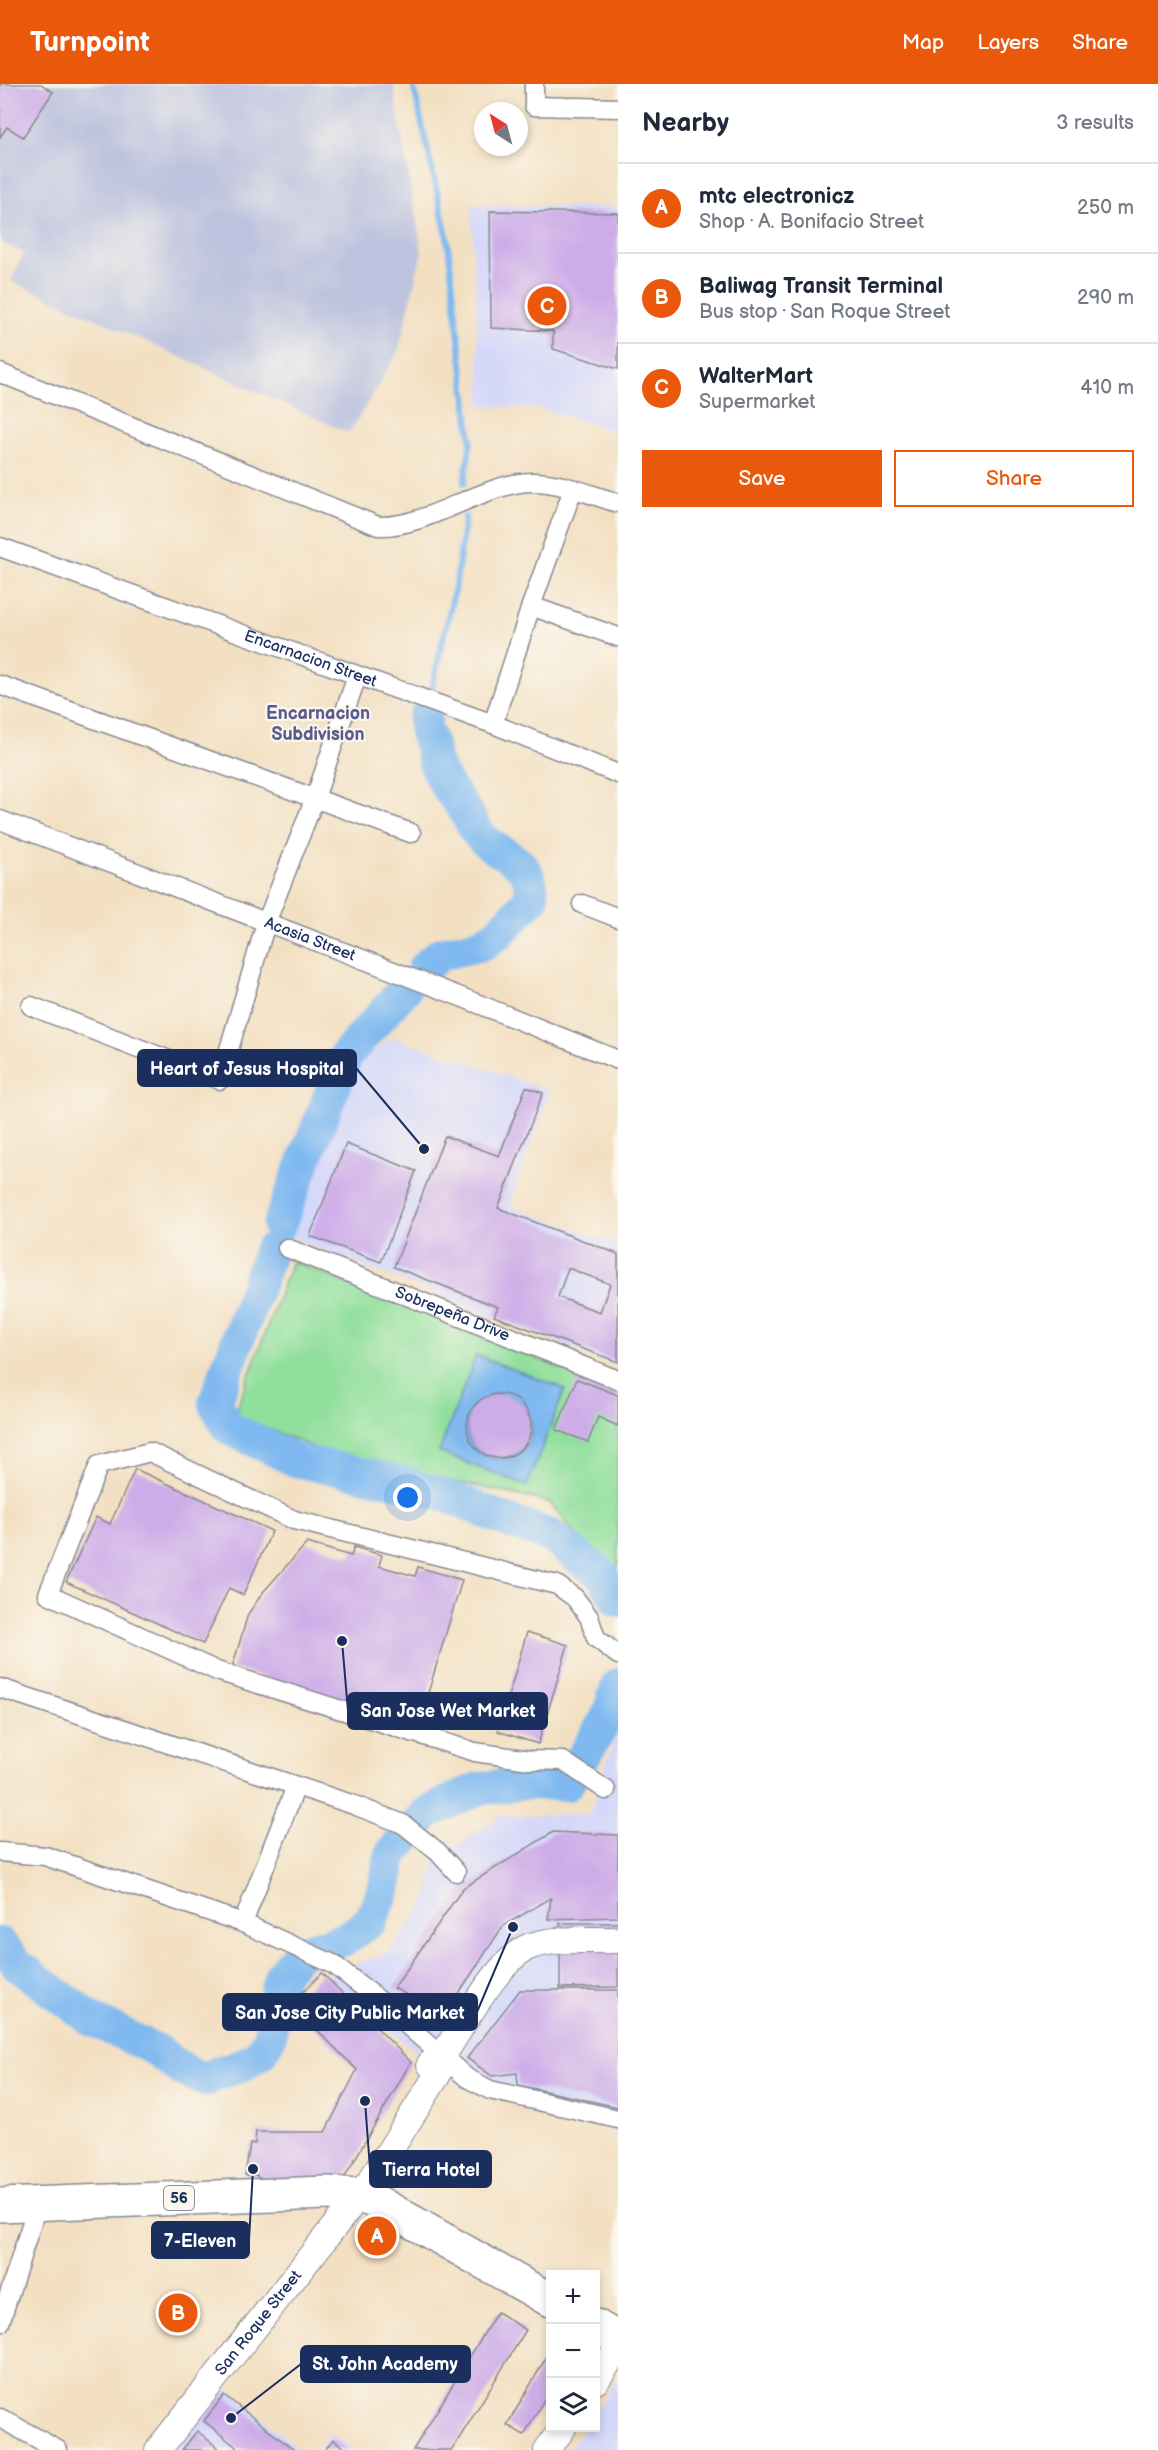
<!DOCTYPE html>
<html lang="en">
<head>
<meta charset="utf-8">
<style>
	:root { --surface:#fff; --page:#f6f6f7; --text:#1f2937; --muted:#747a83; --line:#e0e1e3; --accent:#ea580c }
	body { margin:0; font-family:"Balsamiq Sans",sans-serif; background:var(--page); color:var(--text) }
	.controls { position:absolute; right:18px; bottom:18px; display:grid; overflow:hidden; border-radius:0px; box-shadow:0 3px 9px #0003 }
	.controls button { width:54px; height:54px; display:grid; place-items:center; padding:0; border:0; border-bottom:2px solid var(--line); background:var(--surface); color:var(--text); font:30px sans-serif }
	.compass { position:absolute; left:474px; top:18px; width:54px; height:54px; border-radius:50%; background:var(--surface); box-shadow:0 3px 9px #0003; rotate:324deg }
	.you { position:absolute; left:408px; top:1414px; width:21px; height:21px; margin:-15px; border:4px solid #fff; border-radius:50%; background:#1a73e8; box-shadow:0 0 0 9px #1a73e833 }
	.badge { display:grid; place-items:center; width:39px; height:39px; border-radius:50%; background:var(--accent); color:#fff; font-size:20px; font-weight:700 }
	.pin { position:absolute; translate:-50% -50%; border:3px solid #fff; box-shadow:0 2px 6px #0006 }
	.list { margin:0; padding:0; list-style:none }
	h2 { display:flex; justify-content:space-between; align-items:center; height:78px; margin:0; padding:0 24px; font-size:26px }
	h2 small { font-size:20px; font-weight:400; color:var(--muted) }
	.list li { display:grid; grid-template-columns:39px 1fr auto; gap:18px; align-items:center; box-sizing:border-box; height:90px; padding:0 24px; border-top:2px solid var(--line) }
	.list b { display:block; font-size:22px; white-space:nowrap }
	.list p { margin:0; font-size:20px; white-space:nowrap; color:var(--muted) }
	.list em { font-size:20px; font-style:normal; color:var(--muted) }
	.actions { display:flex; gap:12px; padding:18px 24px }
	.actions a { flex:1; padding:14px 0; border:2px solid var(--accent); border-radius:0px; text-align:center; font-size:21px; color:var(--accent) }
	.actions .main { background:var(--accent); color:#fff }
	.icon { flex:none; width:33px; height:33px; fill:none; stroke:currentColor; stroke-width:2; stroke-linecap:round; stroke-linejoin:round }
	.map { position:relative; flex:none; width:618px; height:2366px; overflow:hidden }
	header { display:flex; align-items:center; gap:36px; box-sizing:border-box; height:84px; padding:0 30px; background:var(--accent); color:#fff }
	header strong { font-size:28px }
	nav { display:flex; gap:33px; margin-inline-start:auto; font-size:21px }
	main { display:flex }
	aside { flex:1; background:var(--surface) }
	.map>svg:first-child { display:block }
</style>
</head>
<body>
<header>
<strong>Turnpoint</strong>
<nav><a>Map</a><a>Layers</a><a>Share</a></nav>
</header>
<main>
<div class="map">
<svg width="618" height="2366" viewBox="0 0 618 2366">
	<rect width="100%" height="100%" fill="#fbf7ec"/>
	<filter id="ink" filterUnits="userSpaceOnUse"><feTurbulence type="fractalNoise" baseFrequency=".0167" numOctaves="2"/><feDisplacementMap in="SourceGraphic" scale="12" xChannelSelector="R" yChannelSelector="G"/><feConvolveMatrix kernelMatrix="1 2 1 2 8 2 1 2 1" color-interpolation-filters="sRGB"/></filter>
	<filter id="wash" filterUnits="userSpaceOnUse"><feTurbulence type="fractalNoise" baseFrequency=".008" numOctaves="4" result="noise"/><feDisplacementMap in="SourceGraphic" scale="24" xChannelSelector="R" yChannelSelector="G"/><feGaussianBlur stdDeviation="1.35" result="paint"/><feColorMatrix in="noise" values="0 0 0 0 0 0 0 0 0 0 0 0 0 0 0 0 0 1.4 0 .05"/><feComposite in="paint" operator="in"/></filter>
	<g filter="url(#wash)">
		<rect width="100%" height="100%" fill="#f3e0c3"/>
		<g fill="#d5d8f9">
			<path d="M471,121l147,2v225l-77,-23 -60,-3z"/>
			<path d="M393,953l157,54 -41,115 109,38v122l-330,-130 59,-164z"/>
			<path d="M618,1644v405l-159,-47 -135,-109 66,-26 35,-48 10,-43 65,-44 90,-2z"/>
			<path d="M618,2293v73h-49l15,-22h12v-18z"/>
			<path d="M224,2301l76,65h-125z"/>
			<path d="M330,2349l23,17h-35z"/>
		</g>
		<path fill="#bdc3de" d="M0,0h393l29,168 -23,98 -50,83 -338,-152 13,-28 -24,-12z"/>
		<path fill="#91df9c" stroke="#56877d" stroke-width="1.5" d="M292,1177l326,130v193l-69,-82 -211,-45 -104,-42z"/>
		<path fill="#7fb9f0" stroke="#4d74a7" stroke-width="1.5" fill-rule="evenodd" d="M476,1271l89,34 -38,97 -88,-34zM493,1310c53,0 49,66 3,64 -9,-1 -18,-6 -23,-13 -16,-21 0,-43 20,-51z"/>
		<g fill="none" stroke-linecap="round" stroke-linejoin="round">
			<g stroke="#7fb9f0" stroke-width="6">
				<path d="M413,0l34,152 24,205 -7,42"/>
				<path d="M431,607l25,-108 9,-66"/>
			</g>
			<g stroke="#7fb9f0" stroke-width="34">
				<path d="M424,884l16,-14 43,-10 16,-11 33,-35c-1,-46 -33,-37 -56,-67 -4,-5 -5,-11 -9,-17 -11,-17 -25,-31 -32,-51 -2,-6 -2,-12 -4,-18 -4,-10 -7,-16 -6,-27"/>
				<path d="M279,1141l67,-170 58,-65"/>
				<path d="M270,1167l-55,152 14,25 66,32 105,22 55,17 55,23 41,14 52,40 15,24"/>
				<path d="M0,1860l19,22 72,53 67,32 23,18 24,11 15,-8 21,-6 19,-12 10,-18 2,-19 7,-18 -2,-11 5,-15 20,-22 43,-12 26,-19 13,-30 8,-37 35,-40 50,-24 48,-6 42,1 41,-68 10,-31"/>
			</g>
		</g>
		<g id="blocks">
			<g fill="#cdade8" fill-rule="evenodd">
				<path d="M0,0h41l12,8 -30,45 -16,-10 -7,10z"/>
				<path d="M490,127l128,2v156l-65,-20v-18l-62,-3z"/>
				<path d="M526,1003l17,6 -45,115 120,46v108l-124,-46 4,-9 -104,-40 51,-131 54,20zM568,1184l42,16 -10,28 -42,-15z"/>
				<path d="M346,1060l70,27 -35,91 -71,-26z"/>
				<path d="M577,1295l41,16v31l-20,-9 -10,25 -32,-12z"/>
				<circle cx="499" cy="1342" r="32"/>
				<path d="M135,1385l137,62 -29,64 -14,-7 -26,56 -137,-62 30,-65 14,7z"/>
				<path d="M307,1459l44,13 3,-9 28,8 -3,11 36,10 3,-9 44,13 -43,143 -187,-55 16,-54 16,-23z"/>
				<path d="M527,1548l41,13 -30,99 -40,-13z"/>
				<path d="M553,1748l65,3v82l-70,2 3,-21 -48,28 -59,90 -50,-28 69,-100z"/>
				<path d="M560,1839h58v64l-58,1z"/>
				<path d="M322,1889l89,89 -67,116 -86,4 -1,-7h-12l5,-31h5l1,-12h69l32,-62 -66,-66z"/>
				<path d="M520,1906h98v117l-100,-22 -1,-12 -25,3 -25,-18z"/>
				<path d="M497,2228l29,18 -74,120h-39z"/>
				<path d="M550,2267v38l-26,46 -17,-10z"/>
				<path d="M224,2311l70,55h-54l-36,-29z"/>
				<path d="M197,2347l24,19h-39z"/>
				<path d="M333,2355l14,11h-22z"/>
			</g>
		</g>
	</g>
	<g filter="url(#ink)">
		<use href="#blocks" fill-opacity="0" stroke="#878890" stroke-width="1.5"/>
		<g fill="none" stroke-linecap="round" stroke-linejoin="round">
			<g stroke="#878890" stroke-width="21">
				<g id="street">
					<path d="M534,0v22l84,2"/>
					<path d="M0,289l378,153c50,2 106,-44 155,-44 28,0 58,13 85,21"/>
					<path id="s1" d="M0,463l493,177 125,50"/>
					<path d="M531,522l87,31"/>
					<path d="M0,601l411,148"/>
					<path d="M493,640l38,-118 42,-117"/>
					<path id="s2" d="M0,736l461,177 157,63"/>
					<path d="M582,820l36,14"/>
					<path d="M31,922l189,74 46,-157 49,-125 42,-122"/>
					<path id="s3" d="M287,1164l331,132"/>
					<path d="M0,1604l354,117 49,19 35,28 18,20"/>
					<path d="M606,1706l-43,-29 -33,-1 -55,-8 -258,-81 -169,-77 51,-129 51,-13 144,68 263,65 18,13 14,19 7,21 22,17"/>
					<path d="M0,1768l45,4 198,67 90,41 40,31 94,83 23,12 128,29"/>
					<path d="M243,1839l53,-137"/>
					<path d="M0,2239l38,-120"/>
					<path d="M0,2334l58,32"/>
				</g>
			</g>
			<g stroke="#878890" stroke-width="28">
				<g id="secondary">
					<path d="M430,1980l13,-9c19,-28 58,-100 88,-109 27,-9 59,-5 87,-6"/>
					<path d="M596,2297l22,-33"/>
					<path id="s4" d="M158,2366l213,-270 67,-106 5,-19"/>
					<path d="M547,2366l16,-22"/>
				</g>
			</g>
			<g stroke="#878890" stroke-width="36">
				<g id="highway">
					<path d="M0,2121l327,-12 31,2 21,8 171,97"/>
					<path d="M596,2242l22,13"/>
				</g>
			</g>
			<use href="#street" stroke="#fff" stroke-width="18"/>
			<use href="#secondary" stroke="#fff" stroke-width="26"/>
			<use href="#highway" stroke="#fff" stroke-width="33"/>
		</g>
	</g>
	<g text-anchor="middle" dominant-baseline="central" stroke-width="4.5" stroke-linejoin="round" paint-order="stroke">
		<rect fill="#fbf7ec" stroke="#5e6b89" stroke-width="1.5" x="164" y="2102" width="30" height="24" rx="4.5"/>
		<g font-size="15" font-weight="bold" fill="#1b2f5e">
			<text x="179" y="2114">56</text>
		</g>
		<g font-size="16" fill="#1b2f5e" stroke="#fbf7ec">
			<text stroke="none"><textPath href="#s1" startOffset="330">Encarnacion Street</textPath></text>
			<text stroke="none"><textPath href="#s2" startOffset="332">Acasia Street</textPath></text>
			<text stroke="none"><textPath href="#s3" startOffset="178">Sobrepeña Drive</textPath></text>
			<text stroke="none"><textPath href="#s4" startOffset="162">San Roque Street</textPath></text>
		</g>
		<g font-size="18" font-weight="bold" fill="#595b8e" stroke="#fbf7ec">
			<text x="318" y="629">Encarnacion<tspan x="318" dy="21">Subdivision</tspan></text>
		</g>
	</g>
	<path fill="none" stroke="#1b2f5e" stroke-width="2" d="M424 1065L356 984M342 1557L348 1627M513 1843L477 1928M365 2017L370 2085M253 2085L249 2156M231 2334L301 2280"/>
	<g fill="#1b2f5e" stroke="#fbf7ec" stroke-width="2">
		<circle cx="424" cy="1065" r="6"/>
		<circle cx="342" cy="1557" r="6"/>
		<circle cx="513" cy="1843" r="6"/>
		<circle cx="365" cy="2017" r="6"/>
		<circle cx="253" cy="2085" r="6"/>
		<circle cx="231" cy="2334" r="6"/>
	</g>
	<g fill="#1b2f5e" stroke="#1b2f5e" stroke-width="2">
		<rect x="138" y="966" width="218" height="36" rx="6"/>
		<rect x="348" y="1609" width="199" height="36" rx="6"/>
		<rect x="223" y="1910" width="254" height="36" rx="6"/>
		<rect x="370" y="2067" width="121" height="36" rx="6"/>
		<rect x="152" y="2138" width="97" height="36" rx="6"/>
		<rect x="301" y="2262" width="169" height="36" rx="6"/>
	</g>
	<g font-size="18" text-anchor="middle" font-weight="bold" fill="#fff">
		<text x="247" y="991">Heart of Jesus Hospital</text>
		<text x="448" y="1633">San Jose Wet Market</text>
		<text x="350" y="1935">San Jose City Public Market</text>
		<text x="431" y="2092">Tierra Hotel</text>
		<text x="200" y="2163">7-Eleven</text>
		<text x="385" y="2286">St. John Academy</text>
	</g>
</svg>
<div class="controls">
<button>+</button>
<button>−</button>
<button><svg class="icon" aria-label="layers" viewBox="0 0 24 24"><path d="M12 4l9 5-9 5-9-5zM3 14l9 5 9-5"/></svg></button>
</div>
<svg class="compass" viewBox="-18 -18 36 36"><path d="M0-13l5 13h-10z" fill="#e53935"/><path d="M0 13l5-13h-10z" fill="#747a83"/></svg>
<div class="you"></div>
<div class="pin badge" style="left:377px;top:2152px">A</div>
<div class="pin badge" style="left:178px;top:2229px">B</div>
<div class="pin badge" style="left:547px;top:222px">C</div>
</div>
<aside>
<h2>Nearby<small>3 results</small></h2>
<ul class="list">
<li><span class="badge">A</span><div><b>mtc electronicz</b><p>Shop · A. Bonifacio Street</p></div><em>250 m</em></li>
<li><span class="badge">B</span><div><b>Baliwag Transit Terminal</b><p>Bus stop · San Roque Street</p></div><em>290 m</em></li>
<li><span class="badge">C</span><div><b>WalterMart</b><p>Supermarket</p></div><em>410 m</em></li>
</ul>
<div class="actions"><a class="main">Save</a><a>Share</a></div>
</aside>
</main>
</body>
</html>
